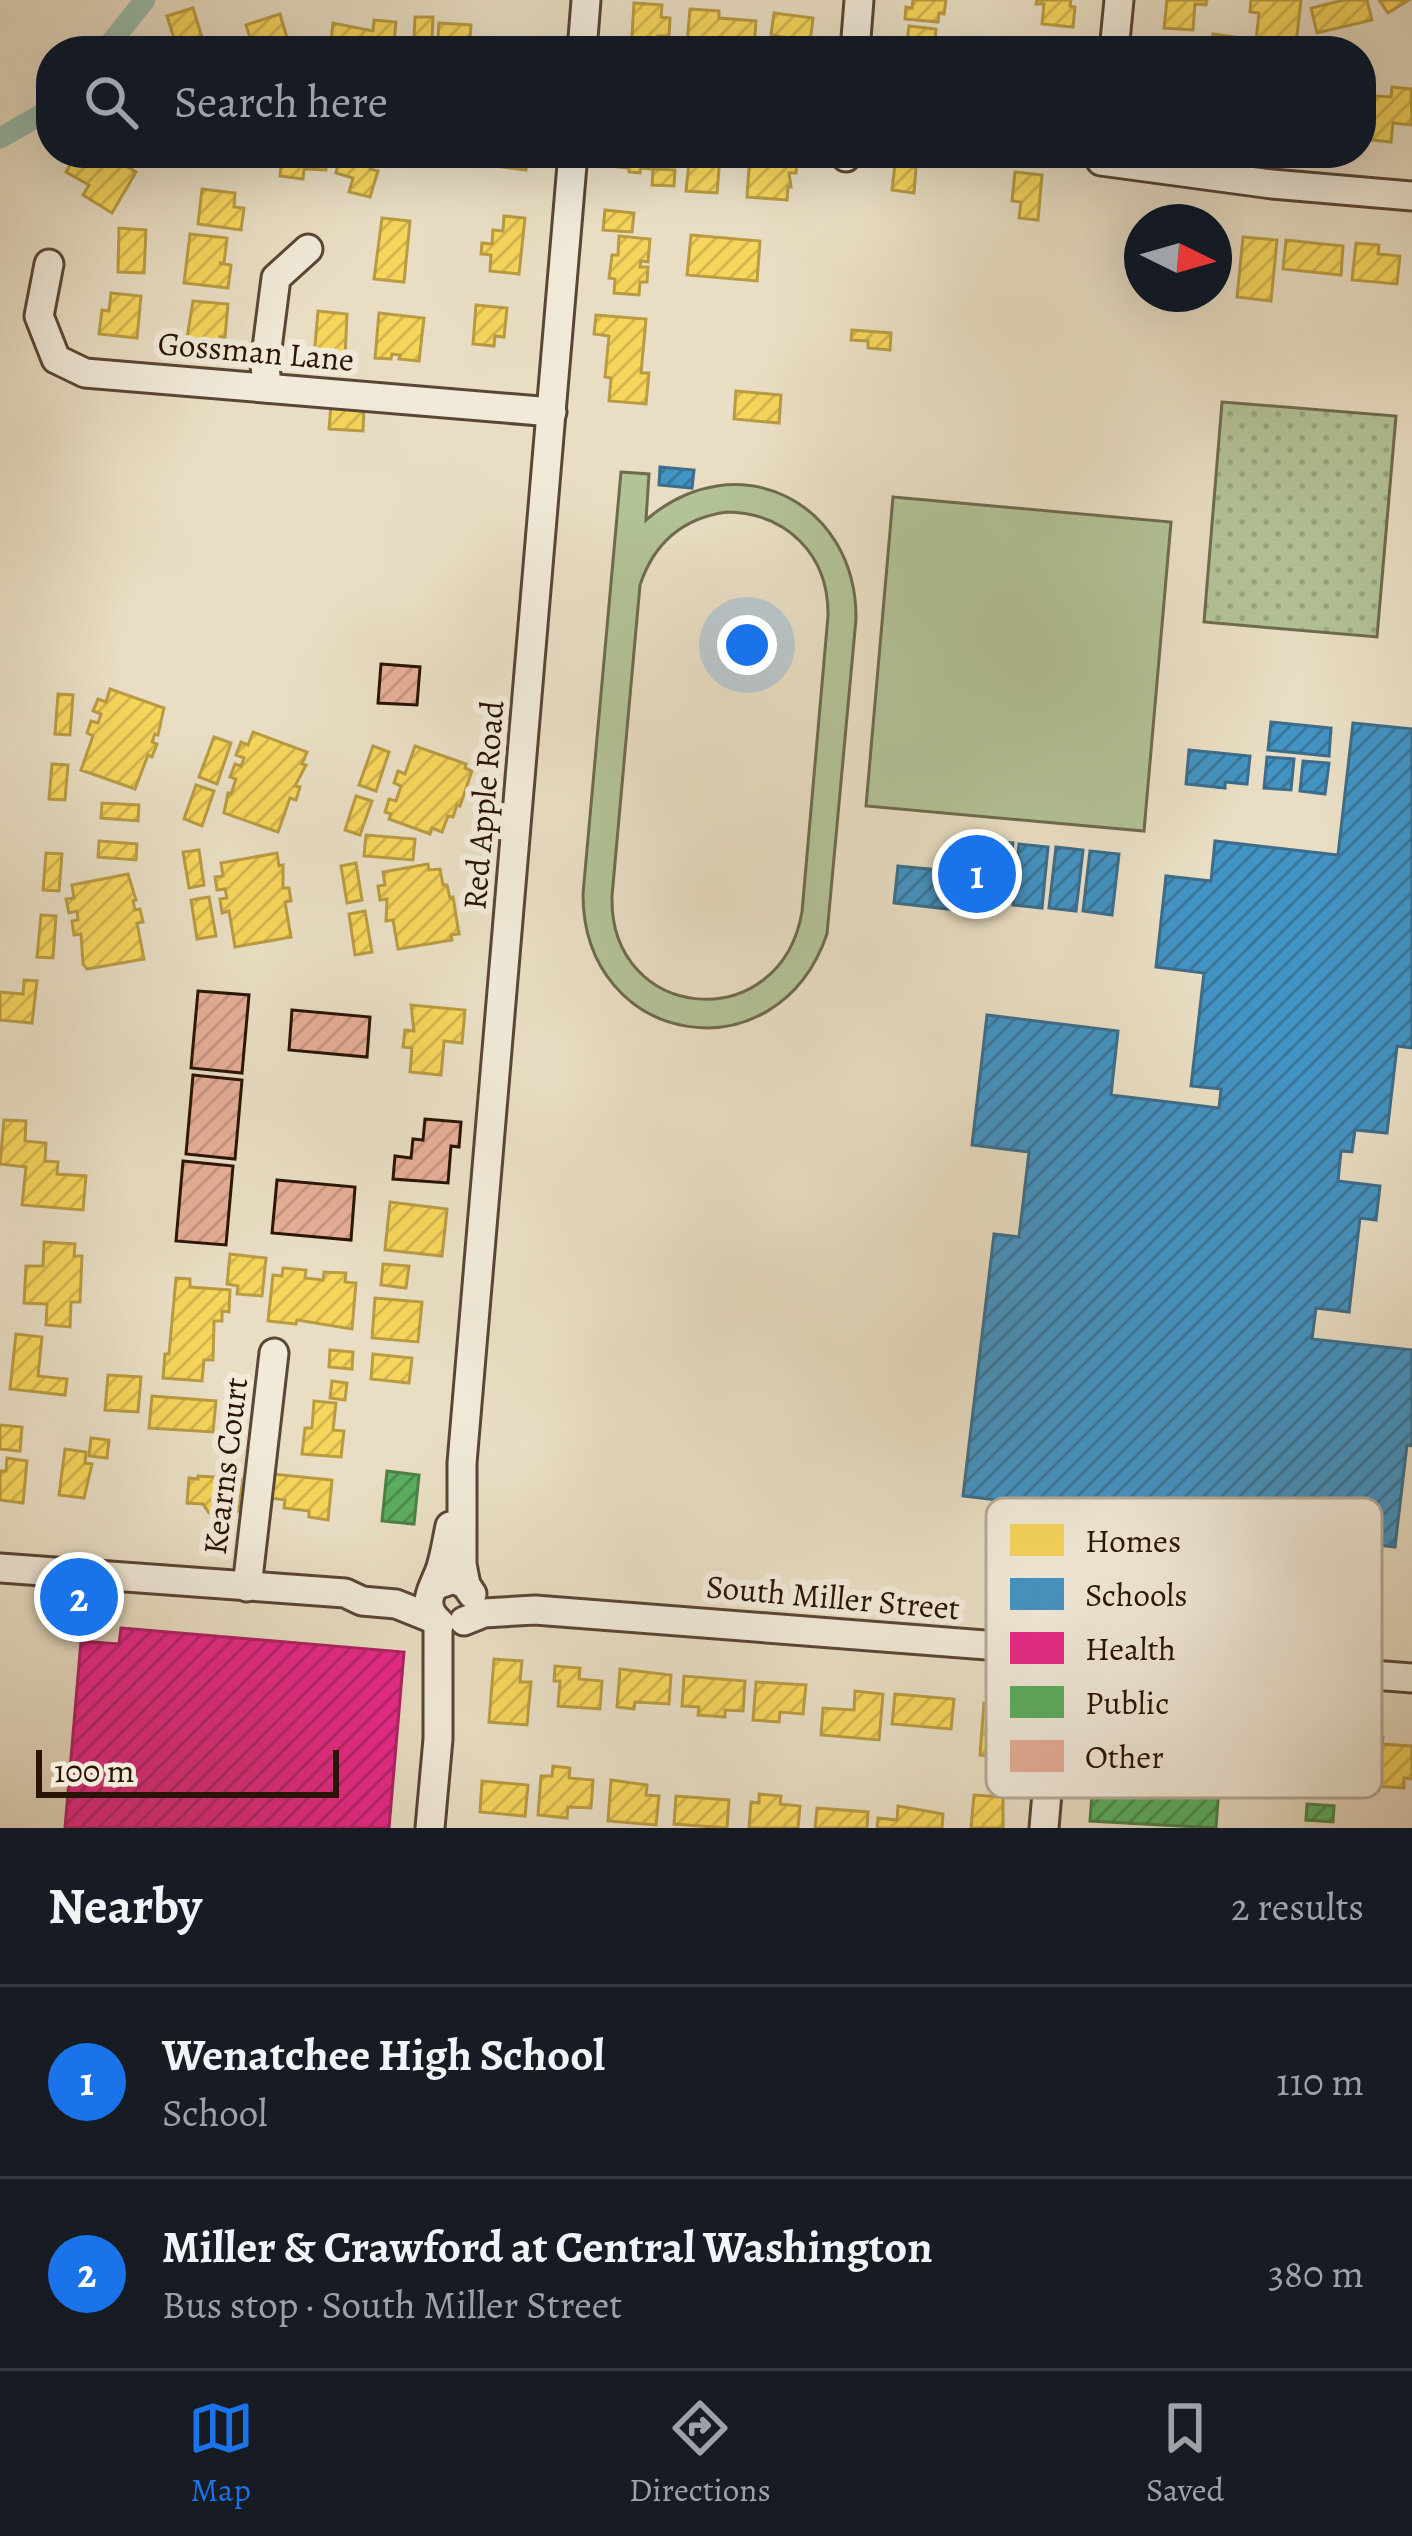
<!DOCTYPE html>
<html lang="en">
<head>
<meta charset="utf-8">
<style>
	:root { --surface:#171b24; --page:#20242c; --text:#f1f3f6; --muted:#9ea1a6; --line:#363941; --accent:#1a73e8 }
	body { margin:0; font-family:Alegreya,serif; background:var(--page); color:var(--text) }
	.compass { position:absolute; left:1124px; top:204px; width:108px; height:108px; border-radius:50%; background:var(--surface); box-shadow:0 12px 48px #0002; rotate:95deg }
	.scale { position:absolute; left:36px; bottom:30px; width:303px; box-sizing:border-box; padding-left:12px; border:6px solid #2a1405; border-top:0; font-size:33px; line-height:42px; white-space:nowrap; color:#2a1405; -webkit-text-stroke:9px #f1ead9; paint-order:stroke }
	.you { position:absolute; left:747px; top:645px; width:42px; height:42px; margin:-30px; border:9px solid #fff; border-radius:50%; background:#1a73e8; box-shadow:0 0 0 18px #1a73e833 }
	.badge { display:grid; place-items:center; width:78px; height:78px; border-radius:50%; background:var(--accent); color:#fff; font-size:39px; font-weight:700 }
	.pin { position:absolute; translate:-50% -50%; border:6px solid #fff; box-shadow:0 3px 12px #0006 }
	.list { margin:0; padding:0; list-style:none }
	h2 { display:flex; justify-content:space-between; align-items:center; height:156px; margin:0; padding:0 48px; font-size:51px }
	h2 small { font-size:39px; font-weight:400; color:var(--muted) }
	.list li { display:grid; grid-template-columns:78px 1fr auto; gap:36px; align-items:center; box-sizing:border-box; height:192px; padding:0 48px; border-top:3px solid var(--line) }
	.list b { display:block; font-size:45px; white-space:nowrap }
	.list p { margin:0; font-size:39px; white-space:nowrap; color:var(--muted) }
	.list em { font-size:39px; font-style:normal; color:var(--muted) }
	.icon { flex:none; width:66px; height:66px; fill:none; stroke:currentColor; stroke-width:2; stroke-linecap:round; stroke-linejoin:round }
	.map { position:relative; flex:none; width:1412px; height:1828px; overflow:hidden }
	.search { position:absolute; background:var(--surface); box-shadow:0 12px 48px #0002; left:36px; right:36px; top:36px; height:132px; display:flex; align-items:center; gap:30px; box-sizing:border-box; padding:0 42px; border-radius:48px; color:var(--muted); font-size:45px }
	.sheet { height:540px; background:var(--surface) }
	nav { display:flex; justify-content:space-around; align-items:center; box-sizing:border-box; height:168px; border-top:3px solid var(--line); background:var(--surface); font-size:33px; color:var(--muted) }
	nav a { display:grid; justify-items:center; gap:6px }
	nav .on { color:var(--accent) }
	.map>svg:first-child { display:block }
</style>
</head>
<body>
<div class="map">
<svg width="1412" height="1828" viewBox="0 0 1412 1828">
	<defs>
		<pattern id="park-dots" width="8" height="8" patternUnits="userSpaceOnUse" patternTransform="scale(3)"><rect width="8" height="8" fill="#b3c297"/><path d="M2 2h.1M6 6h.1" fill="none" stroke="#9aa681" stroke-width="1.8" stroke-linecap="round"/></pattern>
		<pattern id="homes-hatch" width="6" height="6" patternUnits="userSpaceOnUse" patternTransform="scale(3)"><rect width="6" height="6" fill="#f6d55c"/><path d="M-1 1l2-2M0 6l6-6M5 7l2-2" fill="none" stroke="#d3b64e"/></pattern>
		<pattern id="schools-hatch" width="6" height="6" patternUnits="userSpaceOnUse" patternTransform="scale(3)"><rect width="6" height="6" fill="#4393c3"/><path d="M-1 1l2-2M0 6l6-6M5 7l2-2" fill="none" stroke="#38779c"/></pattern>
		<pattern id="health-hatch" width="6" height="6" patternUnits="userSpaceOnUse" patternTransform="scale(3)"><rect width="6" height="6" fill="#e7298a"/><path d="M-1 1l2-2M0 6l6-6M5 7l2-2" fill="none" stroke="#bb226f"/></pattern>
		<pattern id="public-hatch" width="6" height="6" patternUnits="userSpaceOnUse" patternTransform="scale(3)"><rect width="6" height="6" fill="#5aae61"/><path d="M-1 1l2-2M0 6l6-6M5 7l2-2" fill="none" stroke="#4b8c4e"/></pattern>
		<pattern id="building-hatch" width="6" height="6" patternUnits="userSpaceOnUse" patternTransform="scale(3)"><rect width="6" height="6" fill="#e6ae98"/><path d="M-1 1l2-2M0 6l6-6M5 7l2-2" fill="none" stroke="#c59582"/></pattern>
	</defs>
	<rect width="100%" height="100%" fill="#e9dec4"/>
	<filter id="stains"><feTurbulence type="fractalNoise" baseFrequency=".00167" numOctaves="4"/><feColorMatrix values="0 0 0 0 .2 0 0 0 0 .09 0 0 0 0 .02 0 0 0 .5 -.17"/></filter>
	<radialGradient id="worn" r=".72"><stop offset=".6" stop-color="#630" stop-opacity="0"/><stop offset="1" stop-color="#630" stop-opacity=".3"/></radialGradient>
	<g fill="#b3c297" stroke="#6e6b4e" stroke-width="3" fill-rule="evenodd">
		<path d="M621,472l28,2 -3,46c90,-78 211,-19 210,99l-29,315c-50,146 -244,113 -244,-40zM727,512c60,1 102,43 101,104l-26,296c-22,126 -193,111 -190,-16l28,-311c14,-42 43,-67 87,-73z"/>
		<path d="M893,497l278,25 -27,309 -278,-25z"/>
	</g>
	<path fill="url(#park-dots)" stroke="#6e6b4e" stroke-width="3" d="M1222,402l174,14 -19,221 -173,-15z"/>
	<g fill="url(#homes-hatch)" stroke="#b99b42" stroke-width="3">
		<path d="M913,0h33l-2,14 -5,-1 -1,9 -33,-3 1,-12 6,1z"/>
		<path d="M1037,0h34l-1,6 5,1 -2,20 -31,-3 2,-20h-8z"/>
		<path d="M1167,0h40l-1,5 -11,-1 -2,26 -29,-2z"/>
		<path d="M1251,0h50l-5,45 -40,-4 3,-28 -9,-1z"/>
		<path d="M1344,0h23l5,20 -55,13 -6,-25z"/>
		<path d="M1379,0h30l-21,13z"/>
		<path d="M634,3l28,2 -1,12 9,1 -1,18h-11l-1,15h-26z"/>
		<path d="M193,8l11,36 4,7h-30l-11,-35z"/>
		<path d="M690,9l29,2v7l37,3 -2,28 -35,-3 -1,5h-21l1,-7 -11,-1z"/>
		<path d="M774,13l39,5 -4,33h-41l1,-6 12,2 2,-10 -12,-2z"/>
		<path d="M280,14l8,27 -34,10 -8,-26z"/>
		<path d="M415,17h18l-1,21 -18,-1z"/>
		<path d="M374,20l22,2 -3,29h-63l3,-28 40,8z"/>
		<path d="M439,23l32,2 -2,26h-32z"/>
		<path d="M909,26l27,3 -2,22h-28z"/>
		<path d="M1213,34l22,3 -1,14h-23z"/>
		<path d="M1036,41l28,3v7h-29z"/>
		<path d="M1163,42l29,3 -1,6h-29z"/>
		<path d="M1392,87l19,2 1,36 -19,-2 -2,19 -29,-3 4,-44 25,2z"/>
		<path d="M77,153h28l31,19 -24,41 -29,-18 6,-10 -23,-13z"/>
		<path d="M292,153h35l-1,17 -22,-1 -1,10 -23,-3 2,-22z"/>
		<path d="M341,153h33l-4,16 8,2 -8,26 -21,-5 4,-14 -17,-5z"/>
		<path d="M528,153l-2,17 -32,-4 1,-8 -34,-4z"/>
		<path d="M619,153h39l-1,12 -5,-1 -1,5 -10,-1 -1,5 -11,-1v-4l-11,-1z"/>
		<path d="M690,153l30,3 -3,37 -31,-2z"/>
		<path d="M750,153h48l-2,20h-7l2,14h-3l-1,13 -40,-3z"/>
		<path d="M895,165l21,2 -2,26 -22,-3z"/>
		<path d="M653,169l22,1 -1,16 -22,-1z"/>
		<path d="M1015,172l27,3 -4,45 -19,-2 2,-16 -9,-1z"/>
		<path d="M202,189l33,4 -1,14 10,1 -3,22 -43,-6z"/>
		<path d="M605,210l29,3 -2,19 -29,-2z"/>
		<path d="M504,216l21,2 -6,56 -29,-3 1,-16 -10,-1 1,-11 10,1 1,-14 10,1z"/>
		<path d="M382,218l28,3 -6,61 -30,-3z"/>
		<path d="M119,228l27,2 -2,43 -26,-1z"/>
		<path d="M190,234l37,4 -3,25h-5l12,2 -3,23 -44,-5z"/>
		<path d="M691,235l69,6 -3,40 -70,-6z"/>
		<path d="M619,236l31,3 -2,23 -7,-1 -1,6h8l-1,15h-7l-1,13 -25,-2 1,-14 -6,-1 3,-23h6z"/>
		<path d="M1243,237l34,3 -6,61 -34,-4z"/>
		<path d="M1286,240l57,6 -2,29 -58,-6z"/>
		<path d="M1356,243l23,2 -1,9 22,2 -3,28 -45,-4z"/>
		<path d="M111,293l30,3 -4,42 -38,-4 3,-24 7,1z"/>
		<path d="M193,301l35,3 -3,33h-5l-1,10 -33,-3z"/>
		<path d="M476,305l31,3 -3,29 -9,-1 -1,10 -21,-2z"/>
		<path d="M318,311l29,3 -2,45 -31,-2z"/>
		<path d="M379,313l45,5 -5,43 -20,-2 1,-4 -8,-1 -1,5 -16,-1z"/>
		<path d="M596,315l50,4 -5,54h8l-3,31 -37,-3 2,-23 -6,-1 4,-41 -15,-2z"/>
		<path d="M852,330l39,3 -1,17 -22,-2v-7l-17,-1z"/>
		<path d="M736,391l45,4 -2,28 -45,-4z"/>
		<path d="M331,405l33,2 -1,24 -34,-2z"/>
		<path d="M110,689l54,19 -6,27 -3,-1 -3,8 5,2 -5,13 -4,-2 -13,34 -54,-19 12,-34 -6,-3 4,-12 7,2 3,-9 -8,-3 5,-12 8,3z"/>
		<path d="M58,694l15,1 -3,40 -15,-1z"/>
		<path d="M253,732l54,20 -5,12 4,1 -11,21 5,1 -4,13 -6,-2 -12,34 -54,-19 4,-20 3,1 5,-15 -6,-2 5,-13 6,2 3,-8 -8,-3 5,-13 7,3z"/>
		<path d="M214,737l17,6 -14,41 -18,-7z"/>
		<path d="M373,746l16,6 -13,39 -17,-6z"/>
		<path d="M415,746l51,18 -1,4 7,3 -12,35 -3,-1 -4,12 -5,-1 -6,16 -10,-4 -2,6 -41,-15 2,-5 -6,-2 4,-13 7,2 5,-15 -7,-3 4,-12 7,3z"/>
		<path d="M52,764l16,1 -3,35 -16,-1z"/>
		<path d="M196,785l18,6 -12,35 -18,-7z"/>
		<path d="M356,796l16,5 -12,34 -15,-5z"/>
		<path d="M102,803l37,2 -1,16 -37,-3z"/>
		<path d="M366,835l49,4 -2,21 -49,-4z"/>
		<path d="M99,841l38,3 -1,16 -38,-3z"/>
		<path d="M199,850l5,35 -15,3 -6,-36z"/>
		<path d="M46,853l16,1 -3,37 -16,-1z"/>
		<path d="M277,853l2,13 4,-1v23h6l2,13 -6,1 6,35 -56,10 -6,-36 -7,2 -2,-14 7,-1 -2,-9 -8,1 -2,-13 8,-1 -2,-13z"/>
		<path d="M356,863l6,37 -15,3 -6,-37z"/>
		<path d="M428,864l1,6 11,-1 3,16h4l3,13 3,-1 6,37 -8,1 1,5 -54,9 -5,-29 -7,1 1,-22 -7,1 -2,-14 7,-1 -2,-13z"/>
		<path d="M128,874l8,26 -3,1 2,9 5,-1 3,13 -6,1 7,36 -57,10 -4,-5 -2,-30 -7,1 -2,-14 6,-1 -1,-9 -8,2 -3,-14 8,-1 -2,-13z"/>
		<path d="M209,897l7,39 -19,3 -6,-39z"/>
		<path d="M365,911l7,41 -17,3 -6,-41z"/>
		<path d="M41,915l15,1 -3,42 -16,-1z"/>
		<path d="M24,980l13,1 -5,42 -32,-3v-28l23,2z"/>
		<path d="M411,1005l54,5 -3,33 -18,-2 -3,34 -31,-3 2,-24 -9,-1 2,-17 9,1z"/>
		<path d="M4,1120l22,1 -1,20 21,2 -1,18 13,1 -1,12 29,2 -3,34 -61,-5 4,-38 -26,-3z"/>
		<path d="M390,1202l57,7 -5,47 -57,-6z"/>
		<path d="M44,1242l31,2 -1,12h8l-2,46h-9l-1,25 -24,-2 1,-21 -23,-1 2,-37h17z"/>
		<path d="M230,1254l36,4 -4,38 -25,-2 1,-8 -11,-2z"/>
		<path d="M383,1264l26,2 -3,22 -25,-3z"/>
		<path d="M283,1268l23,2 -1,8 18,2 1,-8 22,1 -1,9 11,1 -4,46 -55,-9 -1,4 -28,-3 5,-46 9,1z"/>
		<path d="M176,1278l14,1v8l40,3 -1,22 -7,-1v10h-8l-1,39h-9l-2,21 -39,-3 2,-24h4z"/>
		<path d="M375,1298l47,4 -4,40 -46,-4z"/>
		<path d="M16,1334l26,3 -4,39 29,3 -2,16 -55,-6z"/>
		<path d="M330,1350l23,2 -1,17 -23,-2z"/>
		<path d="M373,1354l39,4 -3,25 -38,-4z"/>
		<path d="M108,1375l33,2 -3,35 -33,-2z"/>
		<path d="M332,1381l15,2 -2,17 -15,-2z"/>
		<path d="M152,1396l64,5 -3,31 -64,-4z"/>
		<path d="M314,1401l22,2 -3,27 11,1 -3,26 -39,-3 3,-26h7z"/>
		<path d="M0,1425l22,2 -2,24 -20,-2z"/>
		<path d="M91,1438l18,2 -2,18 -18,-2z"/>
		<path d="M65,1449l21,3 -1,11 7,1 -8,34 -25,-3z"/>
		<path d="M7,1458l20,3 -4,42 -23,-3v-29h6z"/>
		<path d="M273,1474l59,6 -4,40 -19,-3v-6l-25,-3 1,-8 -14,-2z"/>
		<path d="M198,1476l43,3 -3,32 -29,2 -6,-9 -16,-1 2,-25 9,1z"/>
		<path d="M494,1659l28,2 -2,21h11l-4,43 -38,-3z"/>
		<path d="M555,1666l25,2 -1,11 23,2 -2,28 -42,-3 2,-25h-6z"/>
		<path d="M620,1669l51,6 -2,29 -34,-2 -1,7 -17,-2z"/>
		<path d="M684,1676l61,5 -2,30 -18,-1v7l-27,-2 1,-8 -17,-1z"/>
		<path d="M756,1682l50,3 -3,29 -23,-2 -1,10 -26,-2z"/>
		<path d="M855,1691l28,3 -4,46 -58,-5 2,-27 31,2z"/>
		<path d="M895,1694l59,5 -3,30 -59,-5z"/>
		<path d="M984,1703l31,3 -6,52 -29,-3z"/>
		<path d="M1357,1735l26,2 -1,7 30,2v33l-8,-1v10l-30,-2 1,-10 -21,-1z"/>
		<path d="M553,1766l17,2 -1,10 24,2 -2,28 -23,-1 -1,11 -29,-3 3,-39h11z"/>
		<path d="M611,1780l36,5 -1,10 13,1 -3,29 -48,-4z"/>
		<path d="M482,1781l46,4 -3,31 -45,-4z"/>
		<path d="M759,1794l22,2 -1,8 20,2 -2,22h-49l2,-26 8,1z"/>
		<path d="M974,1795l29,2v31h-32z"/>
		<path d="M676,1796l53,4 -2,28 -53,-4z"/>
		<path d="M898,1806l45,8 -1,14h-65l1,-10 19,2z"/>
		<path d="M817,1808l51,4 -1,16h-52z"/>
	</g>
	<g fill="url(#schools-hatch)" stroke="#3c6d8a" stroke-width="3">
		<path d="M660,467l34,3 -2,18 -33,-3z"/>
		<path d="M1271,722l60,6 -2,28 -61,-6z"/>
		<path d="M1353,723l59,6v319l-15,-2 -10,87 -32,-3 -3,22 -11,-1 -3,30 42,5 -4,34 -16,-2 -11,94 -33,-4 -4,31 100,11v96l-5,-1 -12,102 -432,-51 31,-262 25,3 10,-85 -57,-7 15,-130 131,16 -7,64 108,13 2,-19 -30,-3 13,-113 -48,-6 10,-91 45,5 4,-40 123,14z"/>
		<path d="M1189,750l61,6 -3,28 -22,-2v6l-39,-4z"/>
		<path d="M1267,757l27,2 -3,31 -27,-2z"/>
		<path d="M1303,761l26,2 -4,31 -25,-3z"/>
		<path d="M986,841l27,2 -7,61 -26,-4z"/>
		<path d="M1019,844l29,3 -6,61 -29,-3z"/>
		<path d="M1056,847l27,3 -7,61 -27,-3z"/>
		<path d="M1090,851l29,3 -7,61 -29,-4z"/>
		<path d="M898,866l63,6 -4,38 -63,-7z"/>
	</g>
	<path fill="url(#health-hatch)" stroke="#ae2362" stroke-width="3" d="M121,1628l283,24 -15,176h-324l16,-187 38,3z"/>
	<g fill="url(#public-hatch)" stroke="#4c8045" stroke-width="3">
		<path d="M387,1471l32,4 -5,49 -32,-3z"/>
		<path d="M1182,1715l42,3 -8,110 -126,-7 5,-69h12l3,-34 72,5z"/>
		<path d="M1307,1804l27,2 -1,16 -27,-2z"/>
	</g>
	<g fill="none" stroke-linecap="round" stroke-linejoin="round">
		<g stroke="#99bdad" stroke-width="21">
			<path d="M104,51l41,-51"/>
			<path d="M0,138l51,-29"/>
		</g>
	</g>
	<g fill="url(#building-hatch)" stroke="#2a1405" stroke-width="3">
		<path d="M381,664l39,3 -3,38 -39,-2z"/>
		<path d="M198,991l51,4 -7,78 -51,-5z"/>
		<path d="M292,1010l78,7 -3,40 -78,-7z"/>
		<path d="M193,1075l49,5 -7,79 -49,-5z"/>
		<path d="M425,1119l36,3 -2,25 -8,-1 -3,37 -55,-4 2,-23 16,2 2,-19 10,1z"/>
		<path d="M183,1161l50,5 -7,79 -50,-4z"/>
		<path d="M277,1180l78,7 -4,53 -79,-7z"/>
	</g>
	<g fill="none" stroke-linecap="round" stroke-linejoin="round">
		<g stroke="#5a4635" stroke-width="33">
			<g id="minor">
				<path d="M582,51l4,-51"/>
				<path d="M855,51l4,-51"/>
				<path d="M1114,51l5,-51"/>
				<path d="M1102,153l-1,8 171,23 140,12"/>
				<path d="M846,157l1,-4"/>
				<path d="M49,264l-10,52 17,43 29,14 467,39"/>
				<path d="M267,388l-2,-24 11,-86 32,-29"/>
				<path d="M0,1568l345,25 17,8 34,3 40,16"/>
				<path d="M466,1585l-4,-21v-101l111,-1310"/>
				<path d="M434,1586l20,-7 12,6 6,9"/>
				<path d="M247,1587l27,-234"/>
				<path d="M464,1621l20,-8 51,-3 877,68"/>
				<path d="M440,1623c-22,-19 -6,-34 1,-56 4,-13 6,-27 9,-41"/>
				<path d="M430,1828l8,-89v-117"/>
				<path d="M1044,1828l15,-176"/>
			</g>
		</g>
		<use href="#minor" stroke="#f1ead9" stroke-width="27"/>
	</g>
	<g text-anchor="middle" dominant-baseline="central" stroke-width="12" stroke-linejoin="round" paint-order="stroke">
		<g font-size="33" fill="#2a1405" stroke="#f1ead9">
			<text transform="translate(256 351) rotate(5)">Gossman Lane</text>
			<text transform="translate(483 805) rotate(-85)">Red Apple Road</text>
			<text transform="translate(225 1466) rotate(-83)">Kearns Court</text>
			<text transform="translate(833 1597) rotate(5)">South Miller Street</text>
		</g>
	</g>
	<rect x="986" y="1498" width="396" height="300" rx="18" fill="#f1ead9" stroke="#b5aa99" stroke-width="3"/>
	<rect x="1010" y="1524" width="54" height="32" fill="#f6d55c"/>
	<rect x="1010" y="1578" width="54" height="32" fill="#4393c3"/>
	<rect x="1010" y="1632" width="54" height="32" fill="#e7298a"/>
	<rect x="1010" y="1686" width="54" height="32" fill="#5aae61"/>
	<rect x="1010" y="1740" width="54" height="32" fill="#e6ae98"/>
	<g font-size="33" fill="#2a1405">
		<text x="1085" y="1552">Homes</text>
		<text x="1085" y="1606">Schools</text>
		<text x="1085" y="1660">Health</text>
		<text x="1085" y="1714">Public</text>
		<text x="1085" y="1768">Other</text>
	</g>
	<rect width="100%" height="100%" filter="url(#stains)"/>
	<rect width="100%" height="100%" fill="url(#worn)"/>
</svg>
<svg class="compass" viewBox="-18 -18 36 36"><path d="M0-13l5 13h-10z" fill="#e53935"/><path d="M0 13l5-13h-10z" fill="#9ea1a6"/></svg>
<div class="scale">100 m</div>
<div class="you"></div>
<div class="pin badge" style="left:977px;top:874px">1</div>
<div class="pin badge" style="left:79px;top:1597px">2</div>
<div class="search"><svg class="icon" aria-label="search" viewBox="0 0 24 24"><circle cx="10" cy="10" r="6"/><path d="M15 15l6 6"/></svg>Search here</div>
</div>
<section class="sheet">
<h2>Nearby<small>2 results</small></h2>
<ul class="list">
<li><span class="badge">1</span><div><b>Wenatchee High School</b><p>School</p></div><em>110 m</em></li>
<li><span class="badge">2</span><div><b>Miller &amp; Crawford at Central Washington</b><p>Bus stop · South Miller Street</p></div><em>380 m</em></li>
</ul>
</section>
<nav>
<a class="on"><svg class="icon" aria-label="map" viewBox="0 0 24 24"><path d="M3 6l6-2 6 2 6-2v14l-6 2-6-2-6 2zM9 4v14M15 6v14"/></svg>Map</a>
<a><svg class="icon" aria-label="directions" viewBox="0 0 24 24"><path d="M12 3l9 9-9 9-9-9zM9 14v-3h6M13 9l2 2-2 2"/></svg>Directions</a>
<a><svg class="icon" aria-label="saved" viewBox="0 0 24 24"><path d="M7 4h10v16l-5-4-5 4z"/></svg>Saved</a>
</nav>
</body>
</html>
